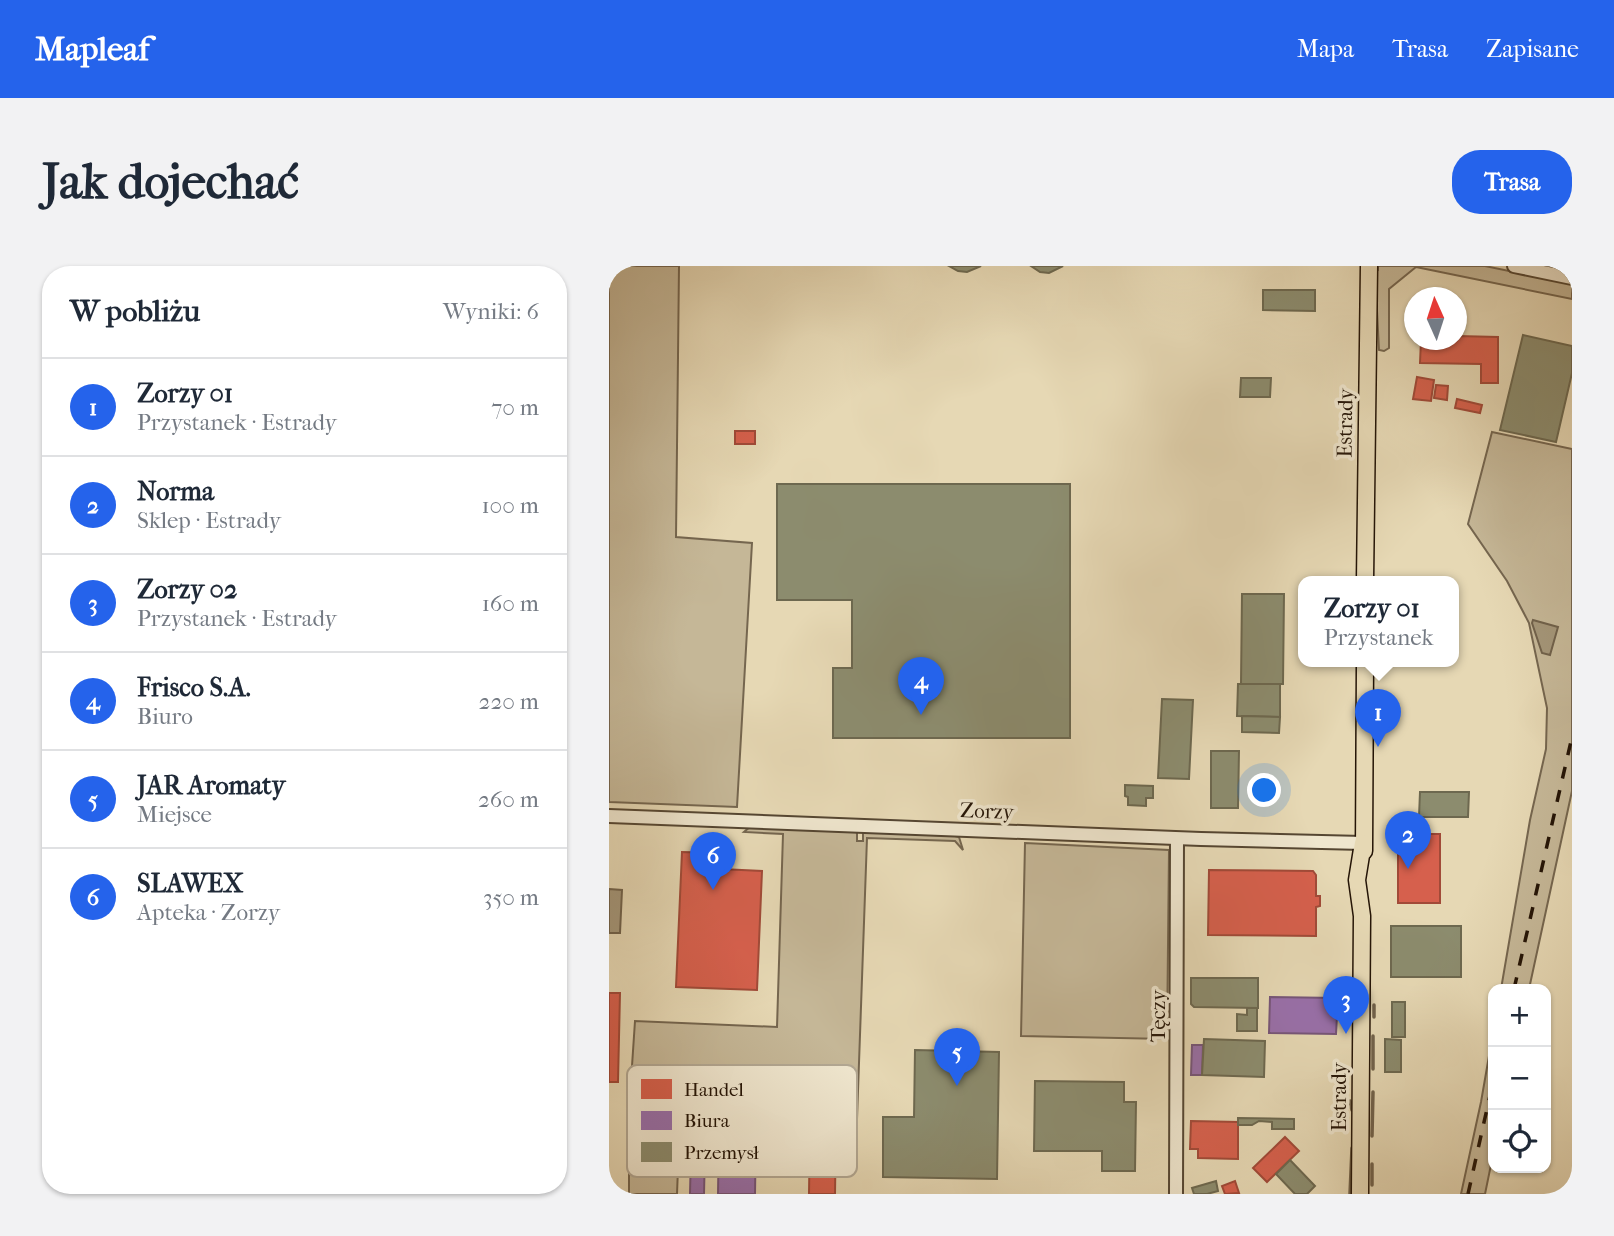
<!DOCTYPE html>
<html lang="pl">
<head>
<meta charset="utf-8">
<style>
	:root { --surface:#fff; --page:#f2f2f3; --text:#1f2937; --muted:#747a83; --line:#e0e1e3; --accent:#2563eb }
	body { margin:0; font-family:"IM FELL French Canon",serif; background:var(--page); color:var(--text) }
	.controls { position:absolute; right:21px; bottom:21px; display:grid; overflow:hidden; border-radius:14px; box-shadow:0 2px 5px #0004 }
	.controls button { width:63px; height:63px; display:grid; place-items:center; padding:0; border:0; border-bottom:2px solid var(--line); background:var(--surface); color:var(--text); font:35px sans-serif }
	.compass { position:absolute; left:795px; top:21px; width:63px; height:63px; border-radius:50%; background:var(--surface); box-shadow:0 2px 5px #0004; rotate:357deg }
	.you { position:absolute; left:656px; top:525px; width:24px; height:24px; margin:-18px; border:5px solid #fff; border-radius:50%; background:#1a73e8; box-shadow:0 0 0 10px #1a73e833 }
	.badge { display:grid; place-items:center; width:46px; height:46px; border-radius:50%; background:var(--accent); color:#fff; font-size:23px; font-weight:700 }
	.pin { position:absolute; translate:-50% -58px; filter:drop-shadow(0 2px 4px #0008) }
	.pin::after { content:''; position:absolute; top:37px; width:24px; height:21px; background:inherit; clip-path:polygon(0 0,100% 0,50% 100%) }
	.popup { position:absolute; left:689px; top:310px; width:161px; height:91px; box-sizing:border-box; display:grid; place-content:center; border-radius:14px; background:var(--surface); filter:drop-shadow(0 2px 5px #0005); font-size:23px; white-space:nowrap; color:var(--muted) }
	.popup b { font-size:26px; color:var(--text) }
	.popup::after { content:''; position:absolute; left:50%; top:100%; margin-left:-14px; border:14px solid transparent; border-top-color:var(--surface) }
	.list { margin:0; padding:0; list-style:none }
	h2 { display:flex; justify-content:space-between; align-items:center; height:91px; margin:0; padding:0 28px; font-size:30px }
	h2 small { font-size:23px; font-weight:400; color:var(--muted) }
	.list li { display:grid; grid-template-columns:46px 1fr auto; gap:21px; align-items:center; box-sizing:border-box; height:98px; padding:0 28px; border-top:2px solid var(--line) }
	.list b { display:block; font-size:26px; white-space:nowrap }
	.list p { margin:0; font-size:23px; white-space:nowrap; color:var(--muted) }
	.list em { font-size:23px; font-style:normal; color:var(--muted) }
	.icon { flex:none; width:38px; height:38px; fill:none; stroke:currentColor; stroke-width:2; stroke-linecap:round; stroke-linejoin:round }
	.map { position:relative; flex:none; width:963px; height:928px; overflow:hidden; border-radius:28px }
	header { display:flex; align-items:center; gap:42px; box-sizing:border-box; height:98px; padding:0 35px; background:var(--accent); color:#fff }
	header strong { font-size:33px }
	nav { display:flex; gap:38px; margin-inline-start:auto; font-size:24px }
	.intro { display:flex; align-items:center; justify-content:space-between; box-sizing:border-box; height:168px; padding:0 42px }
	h1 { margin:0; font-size:49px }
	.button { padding:18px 32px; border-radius:28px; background:var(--accent); color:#fff; font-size:24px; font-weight:700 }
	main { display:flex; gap:42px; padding:0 42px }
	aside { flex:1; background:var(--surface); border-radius:28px; box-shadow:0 2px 5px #0004 }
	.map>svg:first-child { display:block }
</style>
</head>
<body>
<header>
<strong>Mapleaf</strong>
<nav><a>Mapa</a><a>Trasa</a><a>Zapisane</a></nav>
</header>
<div class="intro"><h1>Jak dojechać</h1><a class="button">Trasa</a></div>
<main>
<aside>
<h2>W pobliżu<small>Wyniki: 6</small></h2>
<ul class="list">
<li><span class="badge">1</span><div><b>Zorzy 01</b><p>Przystanek · Estrady</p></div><em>70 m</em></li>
<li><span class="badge">2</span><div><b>Norma</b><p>Sklep · Estrady</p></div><em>100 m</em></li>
<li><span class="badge">3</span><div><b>Zorzy 02</b><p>Przystanek · Estrady</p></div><em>160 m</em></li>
<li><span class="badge">4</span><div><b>Frisco S.A.</b><p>Biuro</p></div><em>220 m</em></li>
<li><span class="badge">5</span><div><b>JAR Aromaty</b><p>Miejsce</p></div><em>260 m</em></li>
<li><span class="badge">6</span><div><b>SLAWEX</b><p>Apteka · Zorzy</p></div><em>350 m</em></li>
</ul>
</aside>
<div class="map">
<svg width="963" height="928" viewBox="0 0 963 928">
	<rect width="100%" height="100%" fill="#e6d8b4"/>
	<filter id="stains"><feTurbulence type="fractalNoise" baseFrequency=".00286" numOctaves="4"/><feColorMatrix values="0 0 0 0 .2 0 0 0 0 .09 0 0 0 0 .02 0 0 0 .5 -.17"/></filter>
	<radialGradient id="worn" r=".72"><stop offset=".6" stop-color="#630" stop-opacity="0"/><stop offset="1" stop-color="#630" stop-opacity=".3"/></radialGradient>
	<g fill="#c5b797" stroke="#75664f" stroke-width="2">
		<path d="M0,0h70l-3,271 76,6 -15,264 -128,-5z"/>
		<path d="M769,0h107l87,18v15l-156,-32 -27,22v59l-5,3 -5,-1 -4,-79 3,-1z"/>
		<path d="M883,166l80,17v342l-43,198h-28l29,-169 16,-71 1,-41 -18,-85 -22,-42 -39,-57z"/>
		<path d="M142,560l103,4 3,3v8h6v-8l3,-2 85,4 8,2 4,13 -8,-9 -88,-3 -10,281 -177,-2 -3,77h-48v-83l6,-90 142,6 6,-193 -39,-2z"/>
		<path d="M416,577l144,7 -2,189 -146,-3z"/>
		<path d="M884,767v122l-8,39h-24l20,-92z"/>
	</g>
	<g fill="#a49679" stroke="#71624b" stroke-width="2">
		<path d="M924,354l25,7 -8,28 -8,-2 -10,-30z"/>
		<path d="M0,623l13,1 -2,43h-11z"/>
	</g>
	<g fill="#d6604d" stroke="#a14a38" stroke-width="2">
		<path d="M848,70l41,1v46h-17v-19l-61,-1 1,-23h36z"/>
		<path d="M808,111l17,3 -3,21 -18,-2z"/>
		<path d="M827,119l12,1 -1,14 -13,-2z"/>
		<path d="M848,133l25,6 -2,8 -25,-5z"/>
		<rect x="126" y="165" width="20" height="13"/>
		<rect x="789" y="568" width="42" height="69"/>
		<path d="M73,586l39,1v16l41,2 -5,119 -81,-3z"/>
		<path d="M600,604l104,1 3,4v21h4v10l-4,1v29l-108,-1z"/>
		<path d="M0,727h11l-2,89h-9z"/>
		<path d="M582,855l47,1v37l-40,-1v-9h-8z"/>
		<path d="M201,861h26l-1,67h-26z"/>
		<path d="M676,871l14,14 -32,31 -14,-14z"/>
		<path d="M626,915l4,12 -14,1 -3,-8z"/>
	</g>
	<g fill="#9970ab" stroke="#76557a" stroke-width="2">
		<path d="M661,731l68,1 -2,36 -67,-1z"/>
		<path d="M583,779h11l-1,30h-11z"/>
		<path d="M110,864h37l-1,64h-37z"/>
		<path d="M82,885h14l-1,43h-14z"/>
	</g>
	<g fill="#8c8c6e" stroke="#6d684f" stroke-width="2">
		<path d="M340,0h32l-14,6 -9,-1z"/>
		<path d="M422,0h32l-14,7 -9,-1z"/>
		<path d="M654,24h52v21l-52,-1z"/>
		<path d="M914,69l49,11v27l-16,69 -56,-12z"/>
		<path d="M632,112h30l-1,19h-30z"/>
		<path d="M168,218h293v254h-237v-70h19v-68h-75z"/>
		<path d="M633,328h42l-1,90h-42z"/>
		<path d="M629,418h42v33l-43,-1z"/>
		<path d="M553,433l31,1 -4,79 -31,-1z"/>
		<path d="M633,450l38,1 -1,16 -37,-1z"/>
		<path d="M602,485h28l-1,57h-27z"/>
		<path d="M516,519l28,1v12h-7v8l-18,-1v-8l-3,-1z"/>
		<path d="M811,526h49l-1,25h-49z"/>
		<rect x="782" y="660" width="70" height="51"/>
		<path d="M582,712h67v30l-64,-1 -3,-3z"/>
		<rect x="783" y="736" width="13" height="35"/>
		<path d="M638,742h10v23h-20v-17l10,1z"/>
		<path d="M595,773l61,2 -1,36 -62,-2z"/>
		<path d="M776,773l16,1v32h-16z"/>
		<path d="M306,784l84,2 -2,127 -114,-2v-60h31z"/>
		<path d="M426,815l89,1v20h12l-1,69h-33v-20h-68z"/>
		<path d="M629,852l56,1v10h-22v-7l-13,-1 -7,4h-14z"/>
		<path d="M681,894l25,26 -8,8h-12l-19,-20z"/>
		<path d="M607,915l2,10 -11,3h-13l-2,-6z"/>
	</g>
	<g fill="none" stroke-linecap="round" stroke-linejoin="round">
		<g stroke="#71624b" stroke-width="3.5">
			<path d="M765,751v-12"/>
			<path d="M764,770v33"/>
			<path d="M741,835l2,9"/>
			<path d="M763,870l1,-44"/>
			<path d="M763,898v21"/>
			<path d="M741,928l2,-46"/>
		</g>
		<g stroke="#554632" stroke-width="16">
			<g id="minor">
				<path d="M905,0l58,12"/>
				<path d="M0,550l592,23 162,4"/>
				<path d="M567,928l1,-355"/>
			</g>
		</g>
		<g stroke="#251507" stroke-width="19">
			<g id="major">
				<path d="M756,315l4,-315"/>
				<path d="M755,585l1,-190"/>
				<path d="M751,928l2,-278 -5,-36 6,-37"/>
			</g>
		</g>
		<use href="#minor" stroke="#efe6ce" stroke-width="12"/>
		<use href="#major" stroke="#e6d8b4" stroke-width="16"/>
		<g stroke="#251507" stroke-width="3.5" stroke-dasharray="12 12" stroke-linecap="butt">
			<path d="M905,723l58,-252"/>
			<path d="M859,928l25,-112"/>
		</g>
	</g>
	<g text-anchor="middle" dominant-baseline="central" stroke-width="7" stroke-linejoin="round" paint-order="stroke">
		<g font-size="21" fill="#251507" stroke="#efe6ce">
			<text transform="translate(736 157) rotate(-89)">Estrady</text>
			<text transform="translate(378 545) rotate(2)">Zorzy</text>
			<text transform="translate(549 750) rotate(-90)">Tęczy</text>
			<text transform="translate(730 831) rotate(-90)">Estrady</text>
		</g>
	</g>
	<rect x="18" y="799" width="230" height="112" rx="10" fill="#efe6ce" stroke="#b2a792" stroke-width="2"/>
	<rect x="32" y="813" width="31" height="20" fill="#d6604d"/>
	<rect x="32" y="845" width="31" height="19" fill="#9970ab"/>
	<rect x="32" y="876" width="31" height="20" fill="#8c8c6e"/>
	<g font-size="19" fill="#251507">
		<text x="75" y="830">Handel</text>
		<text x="75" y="861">Biura</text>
		<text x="75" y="893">Przemysł</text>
	</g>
	<rect width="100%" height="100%" filter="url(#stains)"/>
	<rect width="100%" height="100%" fill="url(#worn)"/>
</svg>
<div class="controls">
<button>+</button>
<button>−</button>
<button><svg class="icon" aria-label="locate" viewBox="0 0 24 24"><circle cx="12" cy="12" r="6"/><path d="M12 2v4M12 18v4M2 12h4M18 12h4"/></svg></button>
</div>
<svg class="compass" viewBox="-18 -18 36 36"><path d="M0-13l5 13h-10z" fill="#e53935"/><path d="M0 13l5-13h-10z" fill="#747a83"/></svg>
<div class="you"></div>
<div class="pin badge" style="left:769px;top:481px">1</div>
<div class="popup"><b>Zorzy 01</b>Przystanek</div>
<div class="pin badge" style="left:799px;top:603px">2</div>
<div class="pin badge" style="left:737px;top:768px">3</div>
<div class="pin badge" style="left:312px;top:449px">4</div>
<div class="pin badge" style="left:348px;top:820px">5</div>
<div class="pin badge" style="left:104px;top:624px">6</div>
</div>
</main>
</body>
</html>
